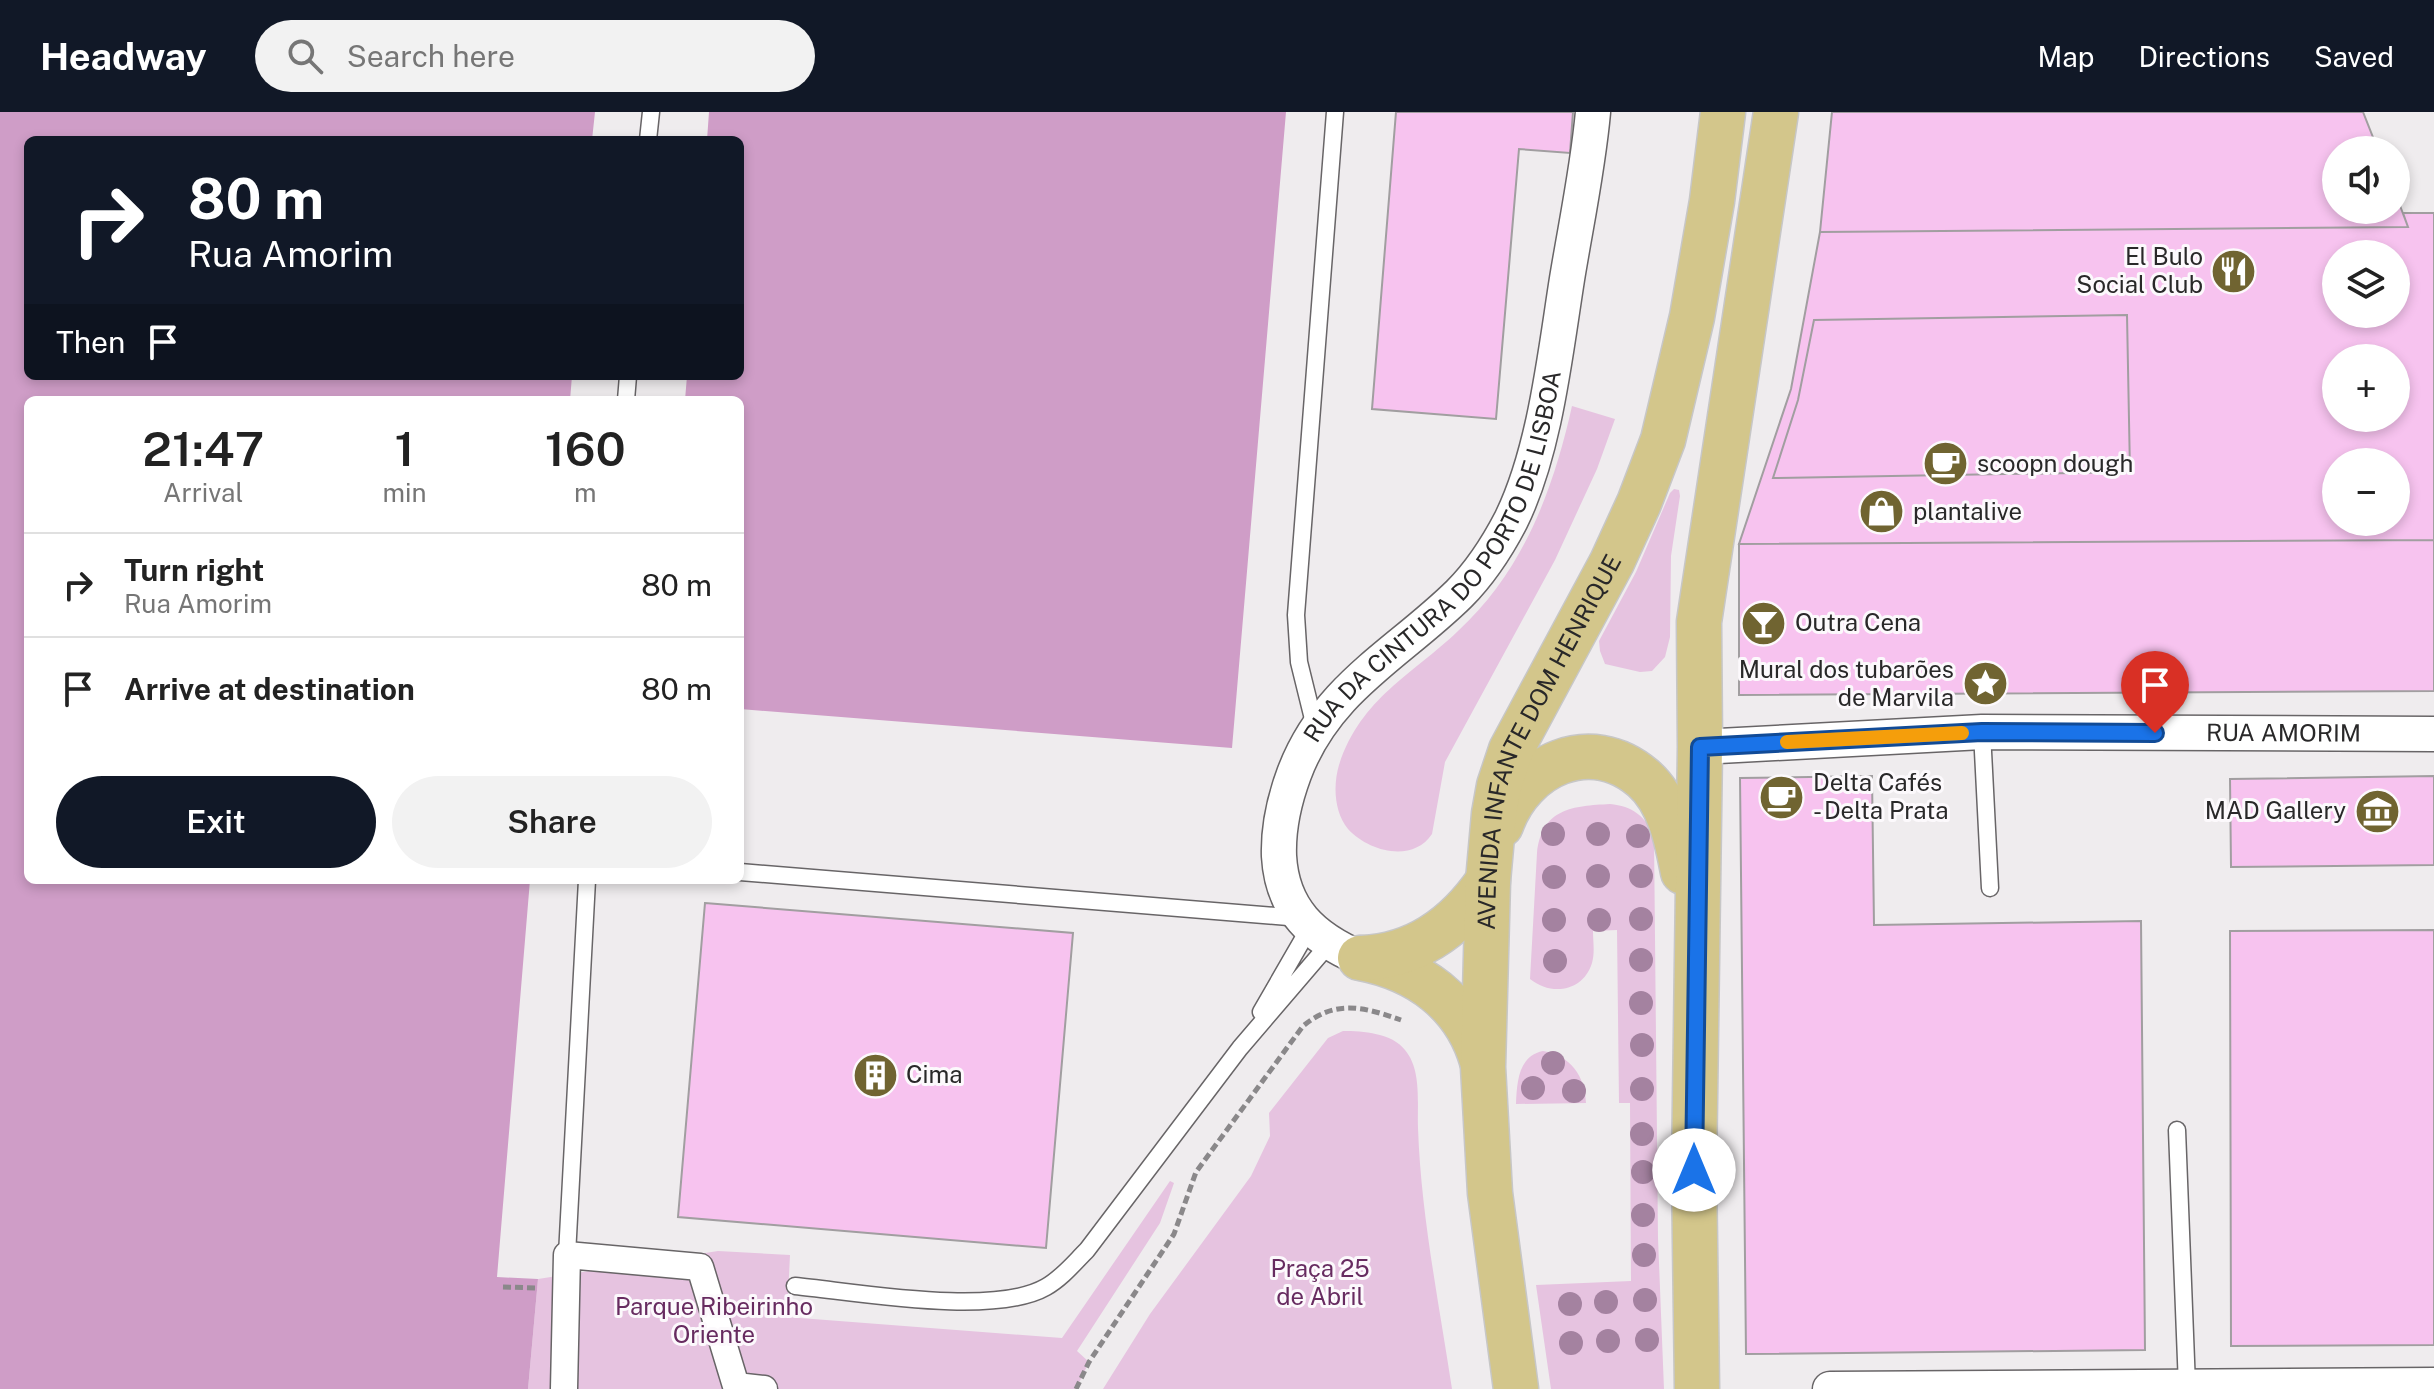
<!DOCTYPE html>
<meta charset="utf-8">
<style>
:root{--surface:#fff;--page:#f2f2f2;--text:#222;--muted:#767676;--line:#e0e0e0;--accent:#111827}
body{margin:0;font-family:"Public Sans",sans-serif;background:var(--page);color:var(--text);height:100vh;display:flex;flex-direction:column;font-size:30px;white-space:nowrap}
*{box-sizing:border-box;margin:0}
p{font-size:26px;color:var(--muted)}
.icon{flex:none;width:44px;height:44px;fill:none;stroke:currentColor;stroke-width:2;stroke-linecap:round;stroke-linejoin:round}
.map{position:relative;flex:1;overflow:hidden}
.details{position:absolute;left:24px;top:284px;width:720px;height:488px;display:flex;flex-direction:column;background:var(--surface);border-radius:12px;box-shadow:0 4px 12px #0003}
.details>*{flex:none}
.hud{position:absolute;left:24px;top:24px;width:720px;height:244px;border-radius:12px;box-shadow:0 4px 12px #0003;background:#111827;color:#fff;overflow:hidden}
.buttons{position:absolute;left:2322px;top:24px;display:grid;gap:16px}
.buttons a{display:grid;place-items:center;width:88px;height:88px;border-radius:50%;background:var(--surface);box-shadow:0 4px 12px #0003;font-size:40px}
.pin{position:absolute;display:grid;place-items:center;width:68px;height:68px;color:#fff;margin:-82px -34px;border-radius:50% 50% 50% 0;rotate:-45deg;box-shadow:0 0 8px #0007}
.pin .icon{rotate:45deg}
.me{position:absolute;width:88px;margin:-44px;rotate:0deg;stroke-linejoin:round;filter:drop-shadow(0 0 6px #0008)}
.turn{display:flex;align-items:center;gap:28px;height:168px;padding:0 32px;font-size:36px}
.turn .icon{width:104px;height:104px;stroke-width:2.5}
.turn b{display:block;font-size:56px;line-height:68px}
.then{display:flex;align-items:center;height:76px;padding:0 32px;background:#0003;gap:16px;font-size:30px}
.eta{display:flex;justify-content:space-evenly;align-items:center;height:136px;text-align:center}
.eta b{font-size:48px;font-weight:600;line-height:56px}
.button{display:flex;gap:16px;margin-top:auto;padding:16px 32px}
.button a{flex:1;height:92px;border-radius:48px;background:var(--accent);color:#fff;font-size:32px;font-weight:600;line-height:92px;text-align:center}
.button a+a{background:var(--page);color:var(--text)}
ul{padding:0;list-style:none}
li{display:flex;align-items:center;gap:24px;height:104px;padding:0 32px;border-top:2px solid var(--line)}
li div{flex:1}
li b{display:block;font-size:30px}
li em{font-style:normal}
header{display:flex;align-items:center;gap:48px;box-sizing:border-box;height:112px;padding:0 40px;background:var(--accent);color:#fff}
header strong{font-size:38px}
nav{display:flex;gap:44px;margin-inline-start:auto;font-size:28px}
.search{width:560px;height:72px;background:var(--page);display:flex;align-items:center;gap:20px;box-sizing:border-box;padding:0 28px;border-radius:44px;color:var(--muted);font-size:30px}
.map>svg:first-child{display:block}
.green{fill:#e6c3e0}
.water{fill:#cf9dc7}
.building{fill:#f7c3ef;stroke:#a19ea0;stroke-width:2;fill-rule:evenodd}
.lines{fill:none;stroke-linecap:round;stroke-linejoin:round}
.service-casing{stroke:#686567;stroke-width:19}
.pedestrian-casing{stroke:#686567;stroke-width:29}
.minor-casing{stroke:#686567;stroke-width:37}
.primary-casing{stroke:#c7c7c7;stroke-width:47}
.path{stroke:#8a888a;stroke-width:5;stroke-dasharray:8 4;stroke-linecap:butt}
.service{stroke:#fff;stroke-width:16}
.pedestrian{stroke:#fff;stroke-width:26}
.minor{stroke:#fff;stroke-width:34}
.primary{stroke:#d3c68b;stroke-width:44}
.tree{fill:#a482a0}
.route-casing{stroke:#114b97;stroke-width:20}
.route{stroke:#1a73e8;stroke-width:14}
.slow{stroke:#f59e0b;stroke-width:14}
.labels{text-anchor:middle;stroke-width:6;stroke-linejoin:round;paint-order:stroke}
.poi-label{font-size:24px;fill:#292829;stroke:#fcf9fc;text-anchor:start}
.street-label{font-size:24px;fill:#292829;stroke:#fcf9fc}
.park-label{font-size:24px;fill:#672b60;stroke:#fcf9fc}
</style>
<header>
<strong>Headway</strong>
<div class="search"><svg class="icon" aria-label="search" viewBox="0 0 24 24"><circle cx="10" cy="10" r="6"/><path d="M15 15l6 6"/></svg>Search here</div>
<nav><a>Map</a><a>Directions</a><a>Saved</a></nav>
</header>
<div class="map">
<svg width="2434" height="1277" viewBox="0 0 2434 1277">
<rect width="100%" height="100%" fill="#efecee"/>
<path class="green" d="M1572 294 1615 307 1597 357 1555 448 1445 650 1432 722C1413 751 1369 740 1348 717 1334 700 1333 673 1339 653 1361 586 1411 564 1458 519 1523 459 1553 379 1572 294Z
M1674 377 1679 378 1680 384 1671 444 1670 525 1665 545 1652 559 1640 560 1605 552 1600 539 1599 529 1636 460 1670 381Z
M1610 692C1632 694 1646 704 1654 725L1658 1126 1664 1277H1551L1536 1173 1631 1169 1630 991H1619L1617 818 1593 819C1593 829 1595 841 1592 851 1583 880 1551 884 1530 867L1537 741C1542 696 1573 694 1610 692Z
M1343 919C1363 919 1392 921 1405 938 1422 958 1417 992 1418 1016 1421 1103 1439 1191 1452 1277H1103L1150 1202 1251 1064 1270 1024 1269 1001 1328 926Z
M1543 939C1571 944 1585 964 1586 991L1516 992C1517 971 1518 944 1543 939Z
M1170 1069 1174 1071 1160 1111 1077 1239 1089 1250 1076 1277H528L538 1167 718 1139 790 1143 787 1205 1062 1226Z"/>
<path class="water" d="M0 0H595L592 28H28V264H572L570 288H28V768H530L497 1165 538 1167 528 1277H0Z
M709 0H1286L1232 636 740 597V288H685L687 264H740V28H707Z"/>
<path class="building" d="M1396 0H1573L1570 41 1519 37 1496 307 1372 297Z
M1832 0H2363L2378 38H2336V98H2396V83L2408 115 1820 120Z
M2403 101H2434V428L1739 432 1791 277 1820 120 2408 115ZM2336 142H2396V202H2336ZM2127 203 2130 360 1773 366 1798 288 1814 208ZM2336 246H2396V306H2336ZM2336 350H2396V410H2336Z
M2127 203 2130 360 1773 366 1798 288 1814 208Z
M2434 428V579L1739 583V432Z
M1872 664 1874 813 2141 809 2145 1238 1746 1242 1740 666Z
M2434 664V753L2231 755 2230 667Z
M705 791 1073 821 1046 1136 678 1105Z
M2434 818V1233L2231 1234 2230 819Z"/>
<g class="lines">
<defs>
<path id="service" d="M648 28 651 0
M626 288 628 264
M1315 615 1299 550 1296 503 1335 0
M1982 620 1990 776
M740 760 1300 806
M1261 900 1310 815
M2177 1018 2187 1274
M567 1143 587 768
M795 1174C857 1180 994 1205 1046 1175 1062 1166 1074 1151 1087 1138L1240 936 1329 832"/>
<path id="pedestrian" d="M564 1277 567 1143 700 1155 736 1274 764 1277"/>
<g id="minor">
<path id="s1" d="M1700 635 1982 620 2434 622"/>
<path id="s2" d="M1360 846C1313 826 1282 798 1279 744 1278 715 1284 689 1294 662 1326 576 1398 542 1459 482 1479 462 1498 433 1511 408 1545 339 1555 243 1567 167 1576 112 1588 56 1593 0"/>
<path d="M1830 1277 2434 1273"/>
</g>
<g id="primary">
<path d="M1501 713C1522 653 1590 621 1643 666 1669 688 1677 728 1683 760"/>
<path d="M1360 846C1418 857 1465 890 1482 949"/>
<path d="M1362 846C1418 844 1458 813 1488 769"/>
<path id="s3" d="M1516 1277 1490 1081 1483 955 1488 769 1494 702 1499 674 1511 638 1612 450 1639 391 1663 328 1692 205 1712 89 1723 0"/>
<path d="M1697 1277 1694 1058 1700 635 1699 510 1776 0"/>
</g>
</defs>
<use href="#service" class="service-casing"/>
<use href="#pedestrian" class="pedestrian-casing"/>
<use href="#minor" class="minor-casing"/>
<use href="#primary" class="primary-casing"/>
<path class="path" d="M503 1175 536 1176
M1076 1277 1089 1250 1174 1122 1196 1060 1303 914C1336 887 1364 895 1401 908"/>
<use href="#service" class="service"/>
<use href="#pedestrian" class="pedestrian"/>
<use href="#minor" class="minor"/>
<use href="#primary" class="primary"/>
</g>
<g class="tree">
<circle cx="1553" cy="722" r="12"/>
<circle cx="1598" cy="722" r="12"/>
<circle cx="1638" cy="724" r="12"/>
<circle cx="1598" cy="764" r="12"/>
<circle cx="1641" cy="764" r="12"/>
<circle cx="1554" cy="765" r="12"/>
<circle cx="1641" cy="807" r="12"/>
<circle cx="1554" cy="808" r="12"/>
<circle cx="1599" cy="808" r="12"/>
<circle cx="1641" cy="848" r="12"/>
<circle cx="1555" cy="849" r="12"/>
<circle cx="1641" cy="891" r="12"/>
<circle cx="1642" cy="933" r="12"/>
<circle cx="1553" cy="951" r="12"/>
<circle cx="1533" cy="976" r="12"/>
<circle cx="1642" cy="977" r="12"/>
<circle cx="1574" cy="979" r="12"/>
<circle cx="1642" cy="1022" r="12"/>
<circle cx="1643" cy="1060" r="12"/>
<circle cx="1643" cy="1103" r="12"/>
<circle cx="1644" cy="1143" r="12"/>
<circle cx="1645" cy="1188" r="12"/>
<circle cx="1606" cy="1190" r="12"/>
<circle cx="1570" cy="1192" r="12"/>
<circle cx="1647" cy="1228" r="12"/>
<circle cx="1608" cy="1229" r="12"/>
<circle cx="1571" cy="1231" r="12"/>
</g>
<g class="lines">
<defs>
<path id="route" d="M1694 1058 1700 635 1982 620 2155 621"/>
</defs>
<use href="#route" class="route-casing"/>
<use href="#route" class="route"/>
<path class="slow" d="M1787 630 1962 621"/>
</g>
<defs>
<symbol id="restaurant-disc" viewBox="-11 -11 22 22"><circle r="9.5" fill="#706431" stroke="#fcf9fc"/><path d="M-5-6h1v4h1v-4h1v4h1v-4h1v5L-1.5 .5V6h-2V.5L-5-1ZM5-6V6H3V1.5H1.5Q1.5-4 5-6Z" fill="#fff"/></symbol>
<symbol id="cafe-disc" viewBox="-11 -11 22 22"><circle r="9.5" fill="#706431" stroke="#fcf9fc"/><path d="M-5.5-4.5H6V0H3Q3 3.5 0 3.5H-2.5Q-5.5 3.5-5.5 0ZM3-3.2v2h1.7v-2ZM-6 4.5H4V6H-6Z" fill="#fff"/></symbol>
<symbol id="shop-disc" viewBox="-11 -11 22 22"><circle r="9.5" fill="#706431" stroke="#fcf9fc"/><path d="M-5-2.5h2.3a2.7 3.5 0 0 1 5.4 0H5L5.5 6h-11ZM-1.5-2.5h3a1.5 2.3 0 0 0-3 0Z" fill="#fff"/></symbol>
<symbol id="bar-disc" viewBox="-11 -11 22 22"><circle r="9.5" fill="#706431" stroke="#fcf9fc"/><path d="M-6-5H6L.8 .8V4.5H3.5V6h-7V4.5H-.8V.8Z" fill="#fff"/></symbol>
<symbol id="sight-disc" viewBox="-11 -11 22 22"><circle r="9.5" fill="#706431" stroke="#fcf9fc"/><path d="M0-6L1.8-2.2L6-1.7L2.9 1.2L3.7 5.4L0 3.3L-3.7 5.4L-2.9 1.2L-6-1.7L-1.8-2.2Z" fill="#fff"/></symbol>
<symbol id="museum-disc" viewBox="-11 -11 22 22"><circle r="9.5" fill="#706431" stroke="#fcf9fc"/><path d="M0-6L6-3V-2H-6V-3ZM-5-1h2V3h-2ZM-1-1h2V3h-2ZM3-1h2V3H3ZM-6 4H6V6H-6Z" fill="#fff"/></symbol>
<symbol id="building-disc" viewBox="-11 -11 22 22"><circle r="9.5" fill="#706431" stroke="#fcf9fc"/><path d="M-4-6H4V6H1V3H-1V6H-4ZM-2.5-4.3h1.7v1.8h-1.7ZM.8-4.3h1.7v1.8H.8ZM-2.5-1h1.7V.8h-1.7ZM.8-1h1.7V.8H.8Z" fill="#fff"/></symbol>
</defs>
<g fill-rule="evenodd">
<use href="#restaurant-disc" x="2208" y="134" width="51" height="51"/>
<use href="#cafe-disc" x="1920" y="326" width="51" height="51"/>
<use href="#shop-disc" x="1856" y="374" width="51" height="51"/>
<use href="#bar-disc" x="1738" y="486" width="51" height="51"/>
<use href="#sight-disc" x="1960" y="546" width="51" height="51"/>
<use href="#cafe-disc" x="1756" y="660" width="51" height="51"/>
<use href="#museum-disc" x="2352" y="674" width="51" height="51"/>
<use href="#building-disc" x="850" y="938" width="51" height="51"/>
</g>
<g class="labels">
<g class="poi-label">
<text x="2203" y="153" text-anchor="end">El Bulo<tspan x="2203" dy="28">Social Club</tspan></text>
<text x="1977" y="360">scoopn dough</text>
<text x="1913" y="408">plantalive</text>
<text x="1795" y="519">Outra Cena</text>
<text x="1954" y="566" text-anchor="end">Mural dos tubarões<tspan x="1954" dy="28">de Marvila</tspan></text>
<text x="1813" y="679">Delta Cafés<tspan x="1813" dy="28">- Delta Prata</tspan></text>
<text x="2346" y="707" text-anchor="end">MAD Gallery</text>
<text x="906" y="971">Cima</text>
</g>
<g class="street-label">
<text dy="8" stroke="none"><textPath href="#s2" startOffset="488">RUA DA CINTURA DO PORTO DE LISBOA</textPath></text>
<text dy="8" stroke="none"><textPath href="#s1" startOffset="584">RUA AMORIM</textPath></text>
<text dy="8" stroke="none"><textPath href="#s3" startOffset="662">AVENIDA INFANTE DOM HENRIQUE</textPath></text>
</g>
<g class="park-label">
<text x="1320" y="1165">Praça 25<tspan x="1320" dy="28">de Abril</tspan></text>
<text x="714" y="1203">Parque Ribeirinho<tspan x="714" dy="28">Oriente</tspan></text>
</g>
</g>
</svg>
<div class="buttons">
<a><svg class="icon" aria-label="sound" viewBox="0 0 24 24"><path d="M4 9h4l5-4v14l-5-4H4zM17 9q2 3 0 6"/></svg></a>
<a><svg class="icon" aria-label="layers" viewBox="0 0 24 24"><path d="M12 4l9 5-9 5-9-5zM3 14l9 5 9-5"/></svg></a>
<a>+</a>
<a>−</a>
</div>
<div class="pin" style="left:2155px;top:621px;background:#d93025"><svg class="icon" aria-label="arrive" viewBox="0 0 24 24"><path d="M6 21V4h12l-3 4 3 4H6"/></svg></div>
<svg class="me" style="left:1694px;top:1058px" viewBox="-20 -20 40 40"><circle r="19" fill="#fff"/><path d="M0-13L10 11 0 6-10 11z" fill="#1a73e8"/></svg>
<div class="hud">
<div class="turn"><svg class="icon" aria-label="right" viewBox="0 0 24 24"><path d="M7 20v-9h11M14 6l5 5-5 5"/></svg><div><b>80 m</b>Rua Amorim</div></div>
<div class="then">Then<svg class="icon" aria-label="arrive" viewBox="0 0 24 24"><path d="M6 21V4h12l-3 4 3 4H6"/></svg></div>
</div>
<section class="details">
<div class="eta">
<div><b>21:47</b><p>Arrival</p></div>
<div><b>1</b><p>min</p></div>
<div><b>160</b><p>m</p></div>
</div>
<ul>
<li><svg class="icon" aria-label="right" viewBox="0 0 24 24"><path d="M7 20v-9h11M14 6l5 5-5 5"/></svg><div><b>Turn right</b><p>Rua Amorim</p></div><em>80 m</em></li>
<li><svg class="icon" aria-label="arrive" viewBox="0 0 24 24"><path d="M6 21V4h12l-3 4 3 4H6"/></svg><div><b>Arrive at destination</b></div><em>80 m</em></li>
</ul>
<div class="button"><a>Exit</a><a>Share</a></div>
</section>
</div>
